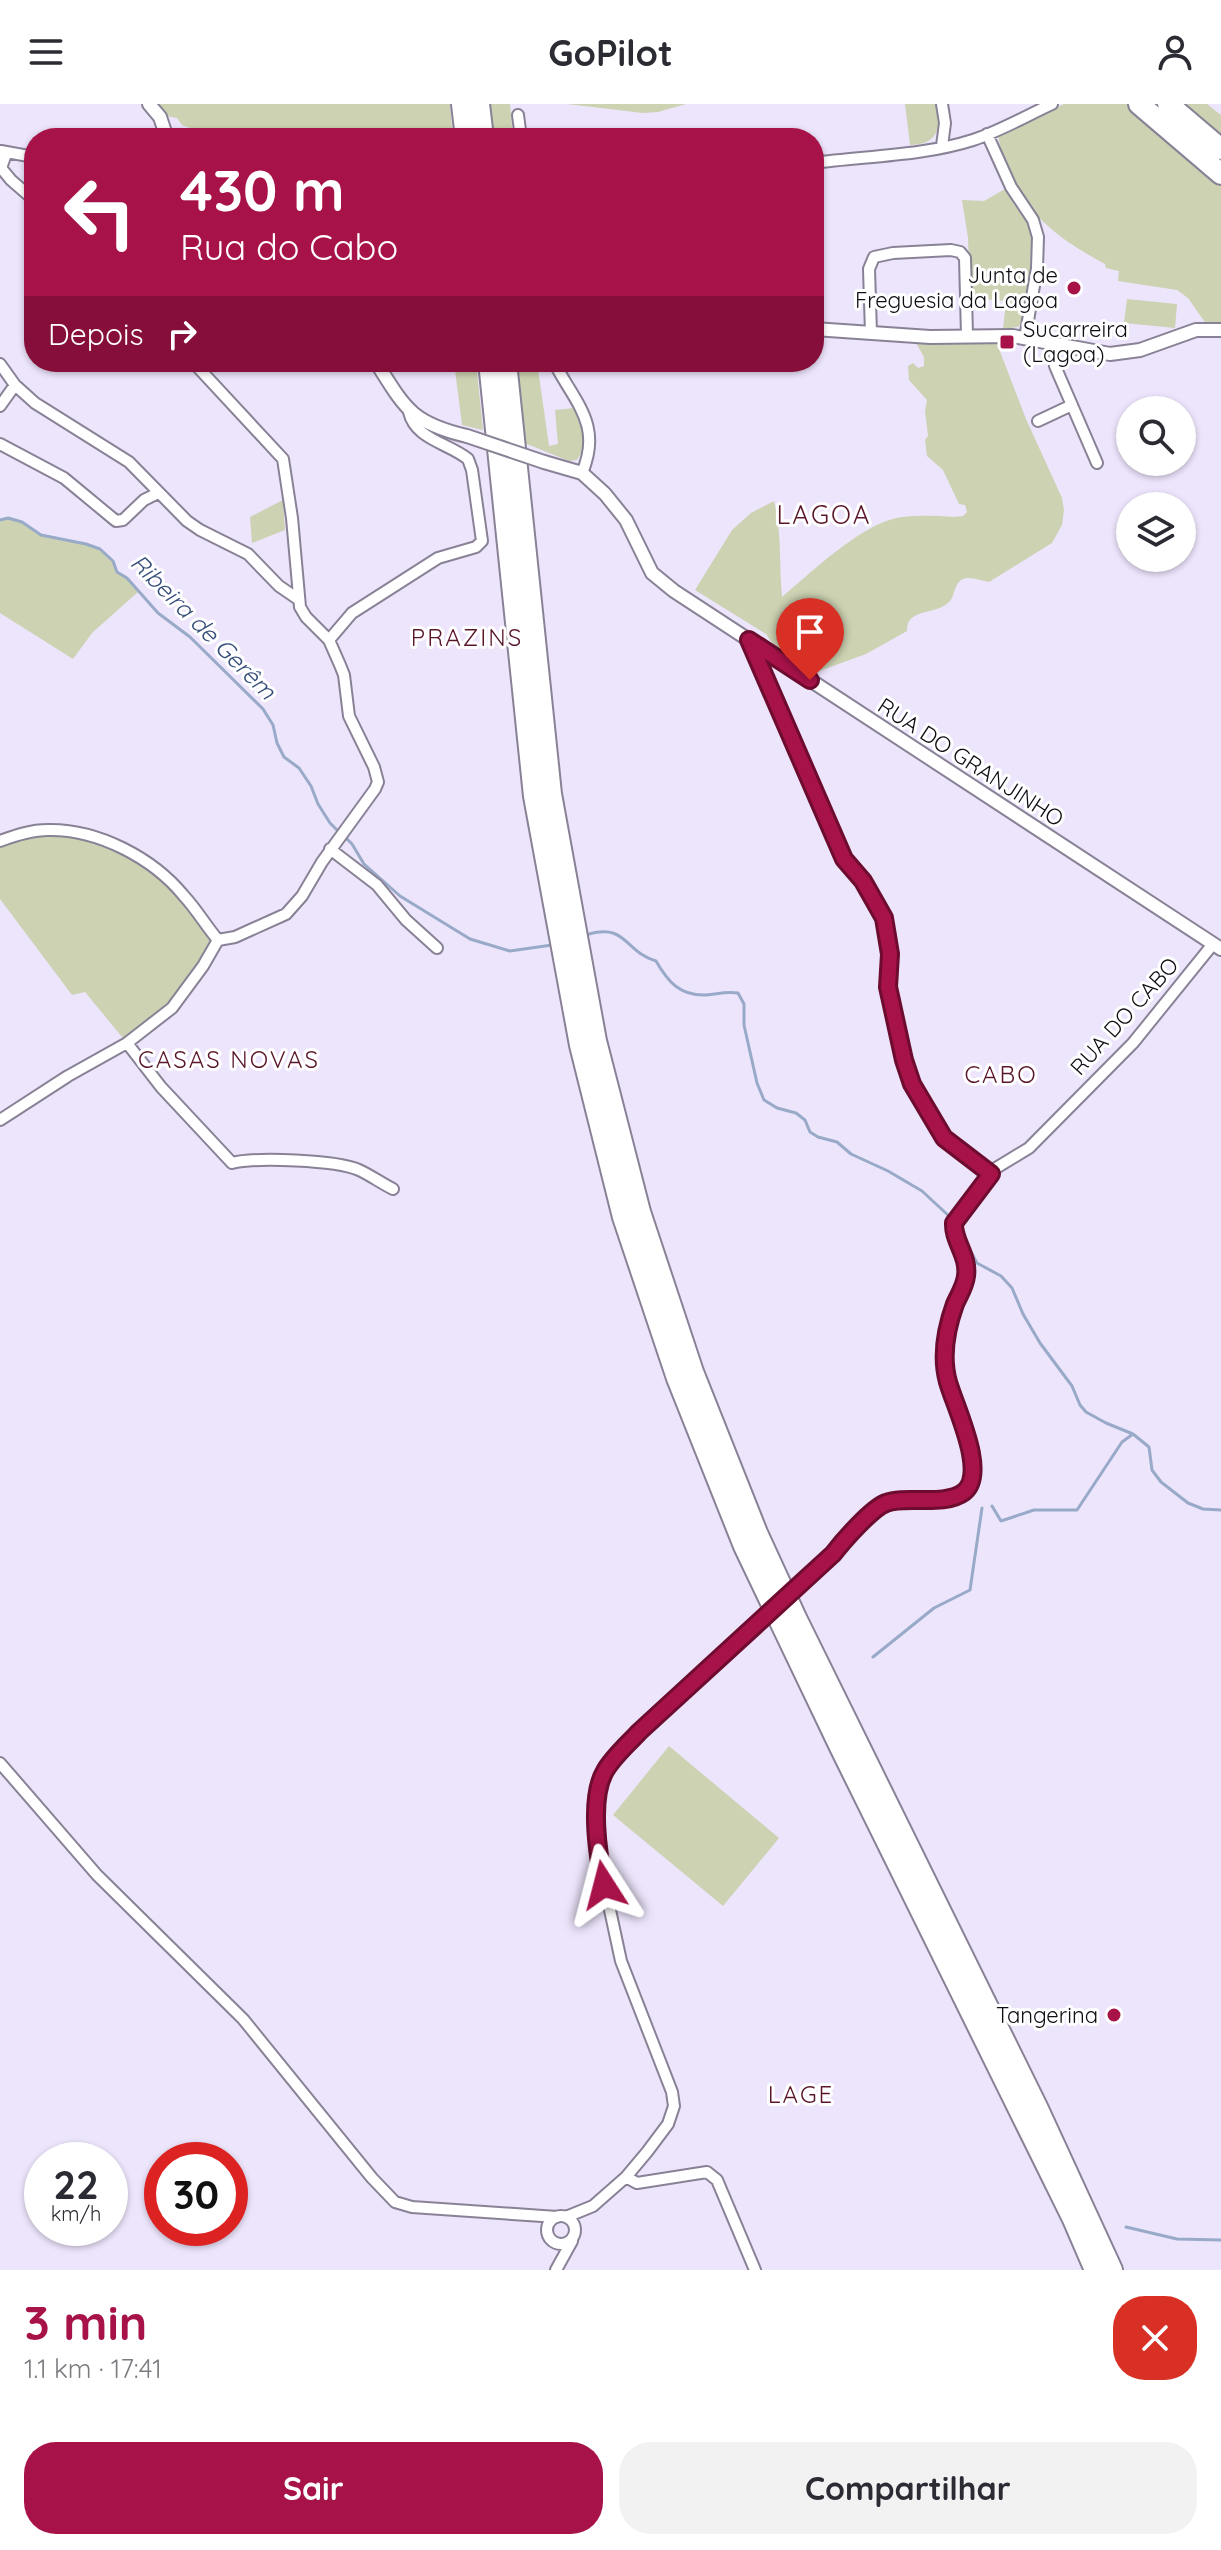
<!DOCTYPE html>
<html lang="pt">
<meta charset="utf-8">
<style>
:root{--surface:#fff;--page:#f2f2f3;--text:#2b2b33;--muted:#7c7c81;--accent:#a71249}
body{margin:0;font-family:Quicksand,sans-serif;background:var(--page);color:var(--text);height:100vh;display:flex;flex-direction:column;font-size:30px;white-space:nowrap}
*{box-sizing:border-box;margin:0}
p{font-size:26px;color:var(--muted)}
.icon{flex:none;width:44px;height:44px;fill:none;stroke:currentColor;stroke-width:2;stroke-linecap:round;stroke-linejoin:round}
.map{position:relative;height:2166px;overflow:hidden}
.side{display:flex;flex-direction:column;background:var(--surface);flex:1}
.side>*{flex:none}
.banner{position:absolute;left:24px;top:24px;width:800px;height:244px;border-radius:32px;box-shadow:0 2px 6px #0004;background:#a71249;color:#fff;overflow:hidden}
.controls{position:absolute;left:1116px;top:292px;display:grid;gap:16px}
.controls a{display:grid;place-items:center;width:80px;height:80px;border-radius:50%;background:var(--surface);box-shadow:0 2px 6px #0004;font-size:40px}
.speed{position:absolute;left:24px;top:2038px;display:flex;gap:16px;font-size:40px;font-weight:700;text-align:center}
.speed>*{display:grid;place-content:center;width:104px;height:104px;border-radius:50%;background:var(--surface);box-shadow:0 2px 6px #0004;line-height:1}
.speed small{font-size:20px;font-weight:400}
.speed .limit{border:12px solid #d22;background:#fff;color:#111}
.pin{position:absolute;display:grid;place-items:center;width:68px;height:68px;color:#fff;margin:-82px -34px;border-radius:50% 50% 50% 0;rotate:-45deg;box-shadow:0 0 8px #0007}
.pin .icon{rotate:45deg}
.me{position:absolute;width:88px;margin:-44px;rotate:351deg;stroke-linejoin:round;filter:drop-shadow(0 0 6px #0008)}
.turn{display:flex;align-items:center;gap:28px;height:168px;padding:0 24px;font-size:36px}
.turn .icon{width:104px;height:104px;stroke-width:2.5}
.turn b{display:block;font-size:56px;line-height:68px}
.then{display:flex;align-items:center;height:76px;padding:0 24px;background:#0003;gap:16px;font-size:30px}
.round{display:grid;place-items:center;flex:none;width:84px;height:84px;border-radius:32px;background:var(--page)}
.summary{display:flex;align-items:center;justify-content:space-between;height:136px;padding:0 24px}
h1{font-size:48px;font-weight:800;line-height:60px;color:var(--accent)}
.primary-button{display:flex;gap:16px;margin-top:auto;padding:16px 24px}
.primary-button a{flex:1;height:92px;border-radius:32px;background:var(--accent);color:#fff;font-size:32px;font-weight:800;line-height:92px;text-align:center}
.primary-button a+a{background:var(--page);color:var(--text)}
header{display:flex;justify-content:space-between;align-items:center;height:104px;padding:0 24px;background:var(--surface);font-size:36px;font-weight:800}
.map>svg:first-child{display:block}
.green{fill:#ccd2b2}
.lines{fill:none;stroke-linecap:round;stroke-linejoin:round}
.stream{stroke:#98aac8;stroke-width:3}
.minor-casing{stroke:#898296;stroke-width:14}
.tertiary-casing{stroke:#898296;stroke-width:16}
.motorway-casing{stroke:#898296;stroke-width:24}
.minor{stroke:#fff;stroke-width:10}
.tertiary{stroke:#fff;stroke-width:12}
.motorway{stroke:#fff;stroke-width:20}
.minor-bridge-casing{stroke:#898296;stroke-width:14;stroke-linecap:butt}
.tertiary-bridge-casing{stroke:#898296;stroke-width:16;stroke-linecap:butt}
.minor-bridge{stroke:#fff;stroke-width:10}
.tertiary-bridge{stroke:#fff;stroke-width:12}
.route-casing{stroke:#6d0c2f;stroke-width:20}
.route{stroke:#a71249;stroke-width:14}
.poi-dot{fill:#a71249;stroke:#fff;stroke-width:3}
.labels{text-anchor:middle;stroke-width:6;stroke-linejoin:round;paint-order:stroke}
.poi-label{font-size:22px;fill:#0f0c13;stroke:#fff;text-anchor:end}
.street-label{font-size:22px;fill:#0f0c13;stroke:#fff}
.water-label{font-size:24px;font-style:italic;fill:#364f7a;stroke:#fff}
.neighbourhood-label{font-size:24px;letter-spacing:2px;fill:#591529;stroke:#fff}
.quarter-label{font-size:26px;letter-spacing:2px;fill:#591529;stroke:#fff}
</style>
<header><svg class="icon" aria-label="menu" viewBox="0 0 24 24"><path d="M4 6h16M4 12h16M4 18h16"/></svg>GoPilot<svg class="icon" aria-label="person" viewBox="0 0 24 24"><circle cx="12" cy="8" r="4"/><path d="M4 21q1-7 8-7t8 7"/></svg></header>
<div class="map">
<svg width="1221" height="2166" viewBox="0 0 1221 2166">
<rect width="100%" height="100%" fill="#ede5fc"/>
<path class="green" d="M156 0H450L453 34H216L182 21 177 14 166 12Z
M487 0H510L513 34H491Z
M567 0H686L658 8 643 9Z
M905 0H939C940 24 939 40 910 41Z
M1064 0H1127L1221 80V220H1208L1204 217 1188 194 1177 186 1118 177 1119 167 1106 164 1105 160C1050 131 1008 96 998 31Z
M1182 0H1207L1221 11V33Z
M1005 85 1027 116 1032 133 1028 198 1024 216 1018 223 1003 225 1006 197 970 194 968 134 962 96 984 97Z
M1127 195 1177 200 1175 224 1124 219Z
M915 237H996L1026 315 1062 394 1064 406 1062 421 1052 439 989 478C982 477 970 472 963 475 954 479 955 491 950 497 937 512 906 503 907 527L866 550 811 570 780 551 766 530 695 486 732 426 751 409 774 397C782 429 779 461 782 493 812 468 864 417 903 413 920 411 937 412 954 413L963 412 967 408 965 401 959 400 943 366 927 352 925 336 928 332 925 307 927 296 909 276 908 262 913 259 918 264 924 262V253Z
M454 258H476L483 326 462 321Z
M514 258H537L549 342 558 340 555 306 574 304C582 320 588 341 577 356L569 357 522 338Z
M283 396 285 426 252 439 250 413Z
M9 414 22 418 41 431 86 440 100 445 113 457 117 468 127 474 138 488 92 529 73 555 0 509V416Z
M71 727 150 759 218 836 172 904 127 939 85 888 72 891 0 795V737L19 729Z
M669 1642 779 1734 723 1802 613 1711Z"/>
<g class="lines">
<path class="stream" d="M0 416 8 414 22 418 41 431 86 440 100 445 113 457 117 468 127 474 158 509 190 533 263 605 273 621 277 639 284 653 299 664 311 682 318 700 330 719 339 728
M345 733 352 740 364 760 400 792 470 835 510 847 552 841
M586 831C627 818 624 848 656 857 668 878 680 892 706 891 718 890 726 887 738 889L744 900V921L757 979 764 996 777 1004 796 1009 805 1016 810 1028 818 1033 837 1038 851 1050 888 1067 922 1087 950 1113
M958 1124 977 1159 1001 1172 1012 1184 1023 1210 1040 1239 1072 1282 1080 1301 1086 1308 1106 1319 1133 1330 1149 1343 1152 1366 1161 1378 1188 1399 1203 1405 1221 1406
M992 1402 1001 1417 1034 1406H1077L1122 1338 1133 1330
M873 1553 934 1504 970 1486 982 1404
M1126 2123 1177 2135 1221 2136"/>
<defs>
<path id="minor" d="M518 11 521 34
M987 30 1011 83 1033 116 1038 133 1037 164 1025 234
M942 42 945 19 942 0
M1 47 34 53
M6 50 1 64 11 76 34 96
M814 59C866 52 923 52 973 36 1000 27 1026 12 1052 0
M871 229 869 165 874 153 893 149 951 146 960 148 965 154 967 231
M1054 241 1055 262 1097 359
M193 258 283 355 292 414 300 503 306 513 329 536 340 561 344 571 349 612 374 663 378 678 375 685 322 758 302 792 286 810 235 833 218 836
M554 258C574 298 603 320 582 369
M0 260 15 281 35 299 129 358 187 417 200 426 248 450 279 482 298 495
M0 302 15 281
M1038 317 1072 301
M0 340 64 374 116 417 123 416 144 396 158 389
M329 536 352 509 438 454 476 443 482 437 472 366 468 355C448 339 415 335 409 308
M749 536 844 755 863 777 884 814 890 850 888 883 904 956 912 980 944 1034 991 1070
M0 737C16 731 31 726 48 726 98 725 153 754 184 792 197 806 206 822 218 836
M330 745 377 781 406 816 437 844
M218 836 203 862 172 904 127 939 161 983 232 1059C256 1053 336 1056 359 1066 370 1071 381 1079 393 1085
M0 1016 68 972 127 939
M816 1464 886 1399 950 1394 961 1391 970 1383 973 1374 974 1365 970 1349 944 1260 947 1227 966 1172 967 1161 953 1126 954 1119 996 1064 1029 1044 1133 939 1213 840
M0 1659 97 1771 243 1915 372 2074 395 2098 412 2103 557 2113
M626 2073 637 2079 707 2068 717 2076 755 2166
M547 2126a14 14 0 1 1 28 0a14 14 0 1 1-28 0Z
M566 2113 593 2102 626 2073 647 2048 668 2020 674 2002 672 1988 621 1857 599 1755 597 1714 599 1681 606 1665 639 1628 742 1534
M556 2166 572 2137"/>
<path id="tertiary" d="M149 0 160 13 167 34
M814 225 930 233 1013 232 1110 250 1140 246 1196 226H1221
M376 258C405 304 411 319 467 332
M544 358 582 369 605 390 626 416 652 469 674 487 1221 845"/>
<path id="motorway" d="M462 0 466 34
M479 0 483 34
M1139 0 1221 70
M1168 0 1221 45
M489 258 534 692 580 941 623 1113 677 1274 744 1442 840 1643 1073 2115 1095 2166
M506 258 551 690 596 937 640 1108 693 1268 757 1429 796 1514 1037 2003 1112 2166"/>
</defs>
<use href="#minor" class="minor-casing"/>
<use href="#tertiary" class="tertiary-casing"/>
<use href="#motorway" class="motorway-casing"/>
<use href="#minor" class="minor"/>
<use href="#tertiary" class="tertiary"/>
<use href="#motorway" class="motorway"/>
<defs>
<path id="minor-bridge" d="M742 1534 816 1464"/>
<path id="tertiary-bridge" d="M467 332 544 358"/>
</defs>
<use href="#minor-bridge" class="minor-bridge-casing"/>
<use href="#tertiary-bridge" class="tertiary-bridge-casing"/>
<use href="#minor-bridge" class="minor-bridge"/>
<use href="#tertiary-bridge" class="tertiary-bridge"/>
</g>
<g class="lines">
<defs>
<path id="route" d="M604 1781C598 1751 589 1694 605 1667 613 1653 628 1640 639 1628L833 1450C843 1437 872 1404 886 1399 906 1391 944 1403 964 1388 988 1369 955 1303 948 1278 941 1253 946 1225 955 1200 959 1191 965 1182 966 1172 969 1152 953 1137 954 1119L991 1070 944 1034 912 980 904 956 888 883 890 850 884 814 863 777 844 755 749 536 810 576"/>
</defs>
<use href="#route" class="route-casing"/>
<use href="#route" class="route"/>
</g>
<g class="poi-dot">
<circle cx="1074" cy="184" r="8"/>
<rect x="999" y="230" width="16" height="16" rx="4"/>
<circle cx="1114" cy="1911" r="8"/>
</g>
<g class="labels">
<g class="poi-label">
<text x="1058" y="179">Junta de<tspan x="1058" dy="25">Freguesia da Lagoa</tspan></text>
<text x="1023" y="233" text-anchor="start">Sucarreira<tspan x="1023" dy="25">(Lagoa)</tspan></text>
<text x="1098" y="1919">Tangerina</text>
</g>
<g class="street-label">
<text transform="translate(971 658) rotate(33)" y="8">RUA DO GRANJINHO</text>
<text transform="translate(1124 912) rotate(-48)" y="8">RUA DO CABO</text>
</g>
<g class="water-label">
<text transform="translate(203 523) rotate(45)" y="8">Ribeira de Gerêm</text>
</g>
<g class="neighbourhood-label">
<text x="467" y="542">PRAZINS</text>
<text x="229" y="964">CASAS NOVAS</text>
<text x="1001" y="979">CABO</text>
<text x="801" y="1999">LAGE</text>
</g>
<g class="quarter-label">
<text x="824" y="420">LAGOA</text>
</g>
</g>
</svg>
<div class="controls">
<a><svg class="icon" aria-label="search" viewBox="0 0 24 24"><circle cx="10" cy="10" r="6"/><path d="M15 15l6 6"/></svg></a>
<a><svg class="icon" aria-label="layers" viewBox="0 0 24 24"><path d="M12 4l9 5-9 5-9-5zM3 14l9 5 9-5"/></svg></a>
</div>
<div class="speed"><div>22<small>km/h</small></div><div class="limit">30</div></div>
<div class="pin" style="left:810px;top:576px;background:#d93025"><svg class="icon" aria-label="arrive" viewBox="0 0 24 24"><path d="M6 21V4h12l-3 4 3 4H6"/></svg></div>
<svg class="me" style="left:604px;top:1781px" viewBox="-20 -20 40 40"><path d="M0-17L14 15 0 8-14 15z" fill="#a71249" stroke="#fff" stroke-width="4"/></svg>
<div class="banner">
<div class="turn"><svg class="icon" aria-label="left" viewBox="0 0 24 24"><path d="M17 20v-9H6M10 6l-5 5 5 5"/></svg><div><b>430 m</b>Rua do Cabo</div></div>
<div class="then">Depois<svg class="icon" aria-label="right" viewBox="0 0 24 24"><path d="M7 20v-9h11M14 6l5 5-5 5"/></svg></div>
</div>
</div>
<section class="side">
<div class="summary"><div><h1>3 min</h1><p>1.1 km · 17:41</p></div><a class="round" style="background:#d93025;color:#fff"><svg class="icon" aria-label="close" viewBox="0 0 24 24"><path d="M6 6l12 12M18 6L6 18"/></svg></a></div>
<div class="primary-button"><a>Sair</a><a>Compartilhar</a></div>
</section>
